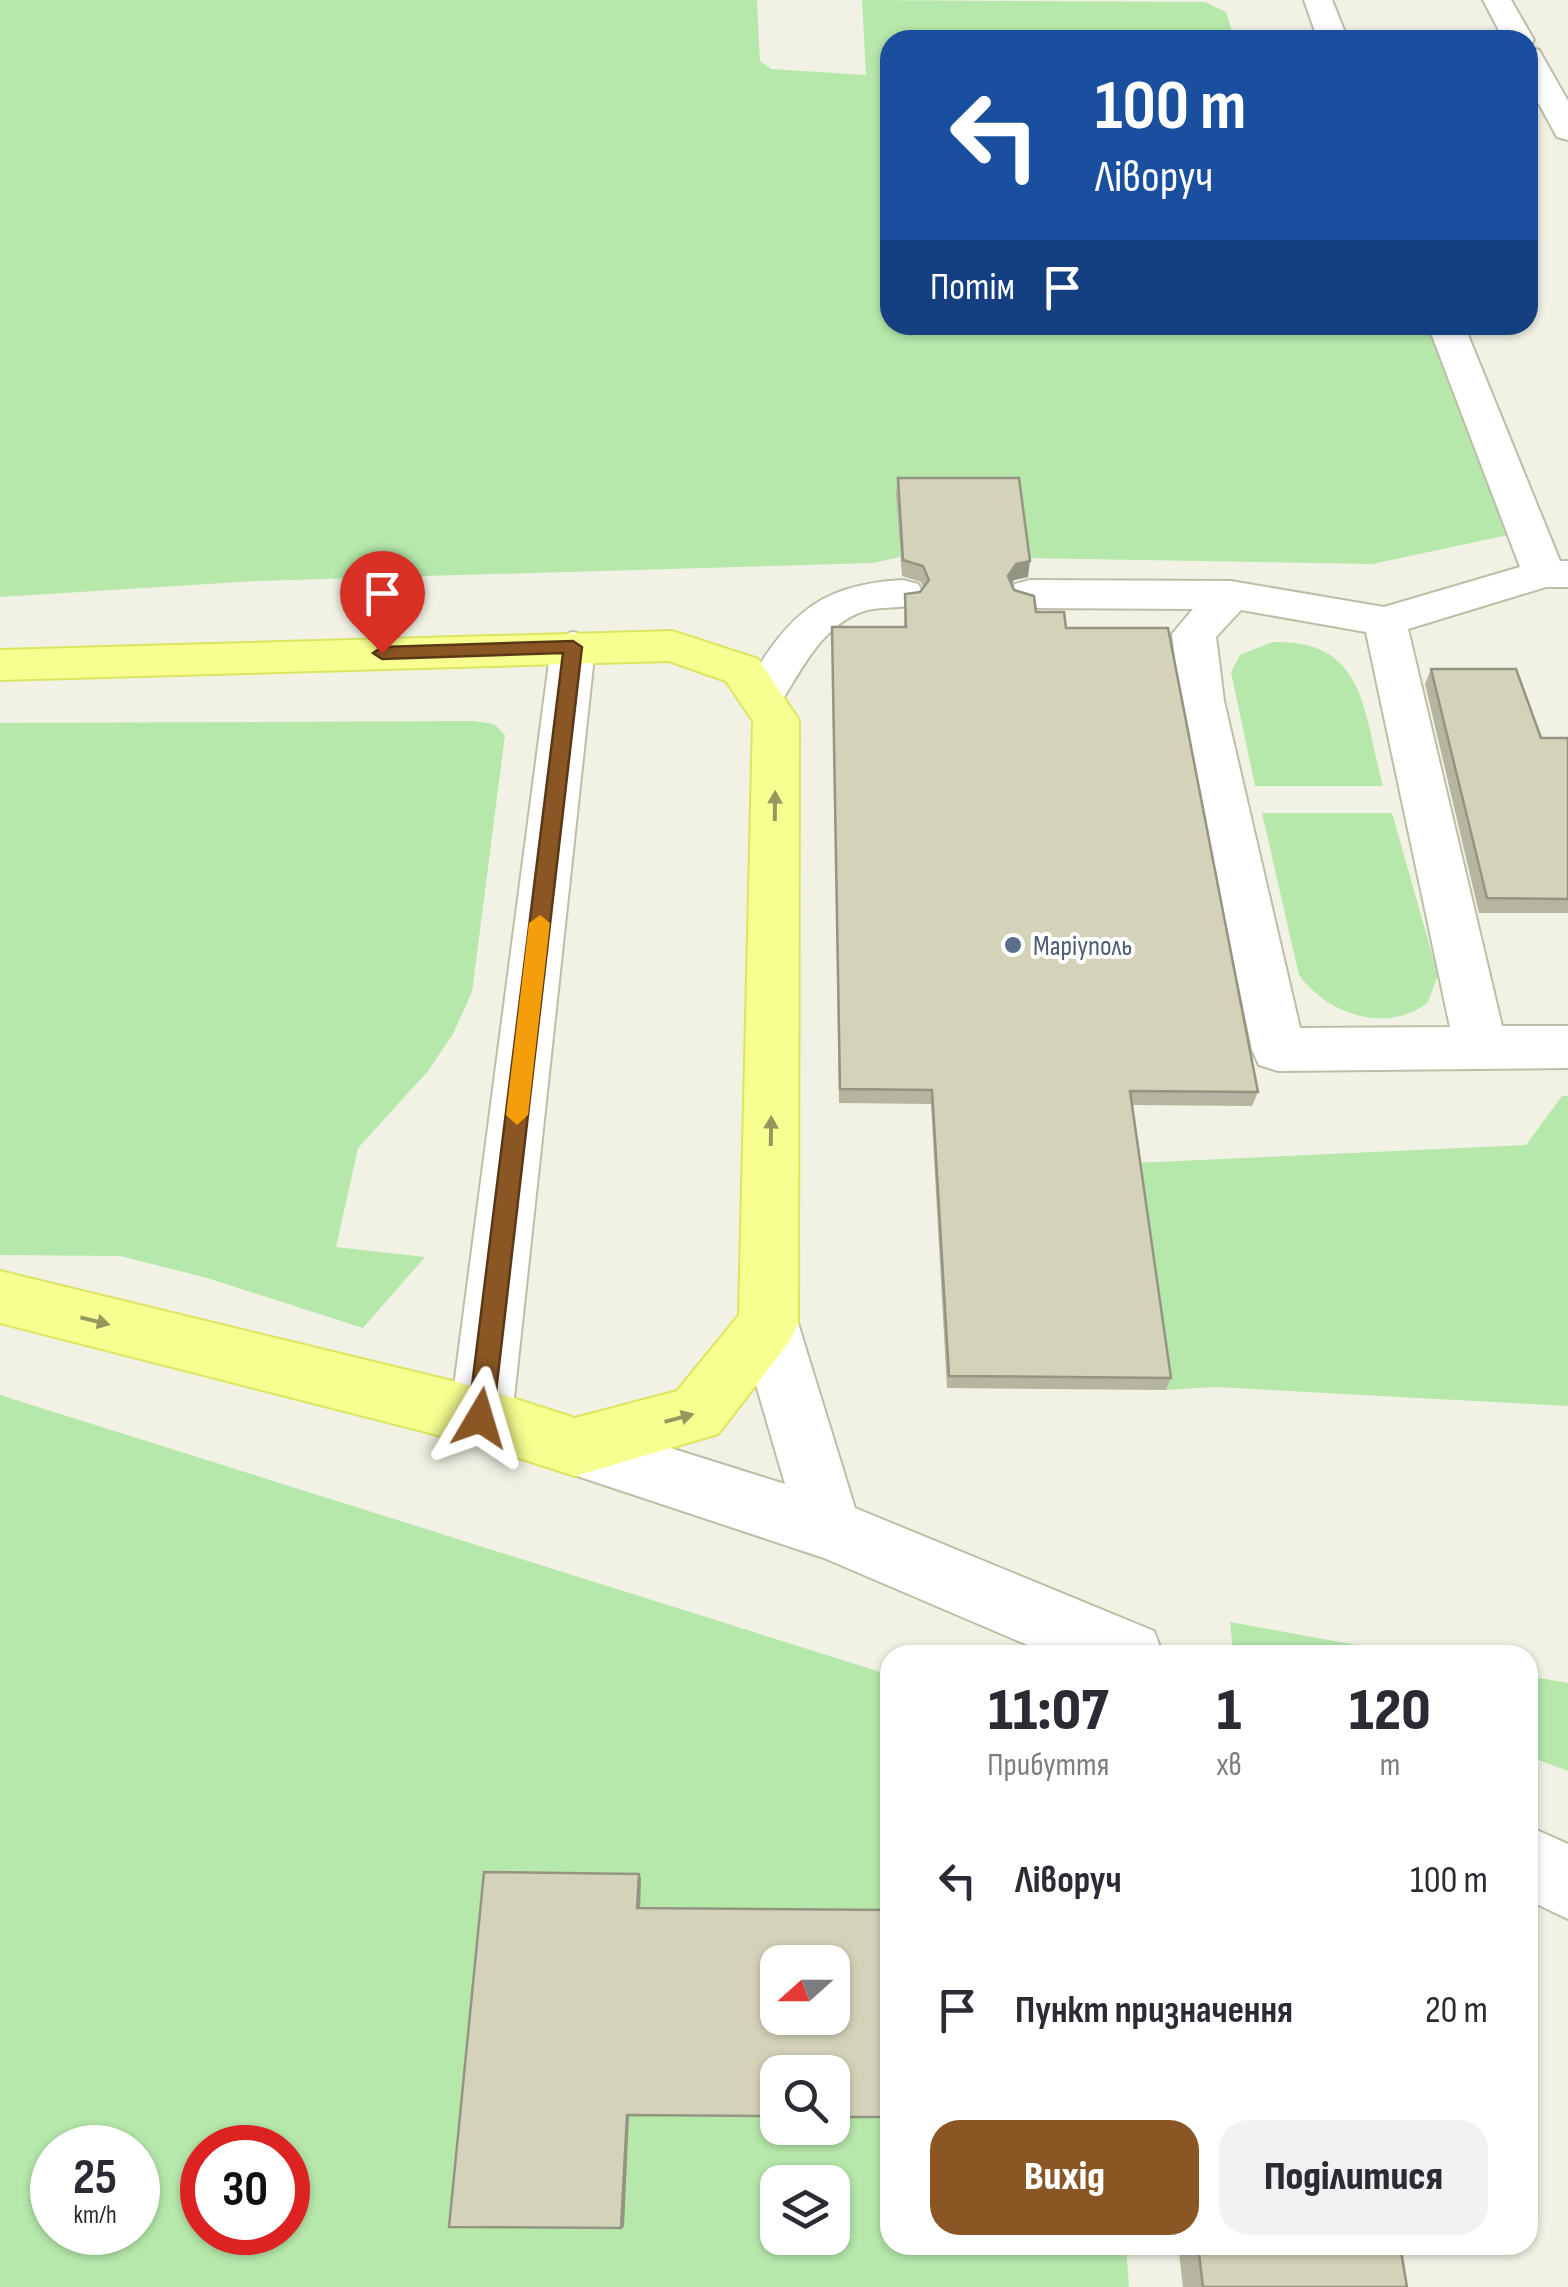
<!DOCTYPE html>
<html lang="uk">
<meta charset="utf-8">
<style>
:root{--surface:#fff;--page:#f2f2f3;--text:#2b2b33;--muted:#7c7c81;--accent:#8a5623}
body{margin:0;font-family:"Sofia Sans Condensed",sans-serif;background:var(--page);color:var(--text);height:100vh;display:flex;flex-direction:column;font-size:38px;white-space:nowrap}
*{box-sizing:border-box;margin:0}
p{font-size:32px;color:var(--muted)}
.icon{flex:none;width:55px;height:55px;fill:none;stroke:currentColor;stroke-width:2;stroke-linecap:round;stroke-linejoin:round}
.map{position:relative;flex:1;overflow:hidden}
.drawer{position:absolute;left:880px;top:1645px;width:658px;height:610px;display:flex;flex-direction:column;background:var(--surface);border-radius:30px;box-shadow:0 2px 8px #0004}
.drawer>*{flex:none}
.top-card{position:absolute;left:880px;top:30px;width:658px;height:305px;border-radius:30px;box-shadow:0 2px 8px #0004;background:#1a4fa0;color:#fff;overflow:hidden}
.needle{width:65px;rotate:249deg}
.fabs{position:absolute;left:760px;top:1945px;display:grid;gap:20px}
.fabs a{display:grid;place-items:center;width:90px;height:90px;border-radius:20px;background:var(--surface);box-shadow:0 2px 8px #0004;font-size:50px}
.speed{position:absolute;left:30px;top:2125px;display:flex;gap:20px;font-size:50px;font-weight:700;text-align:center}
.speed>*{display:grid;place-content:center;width:130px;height:130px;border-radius:50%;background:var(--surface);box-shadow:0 2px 8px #0004;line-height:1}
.speed small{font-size:25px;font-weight:400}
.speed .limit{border:15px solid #d22;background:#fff;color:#111}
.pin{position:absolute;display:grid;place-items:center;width:85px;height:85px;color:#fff;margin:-102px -42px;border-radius:50% 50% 50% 0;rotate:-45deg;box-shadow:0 0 10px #0007}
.pin .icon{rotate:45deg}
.me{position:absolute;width:110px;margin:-55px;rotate:7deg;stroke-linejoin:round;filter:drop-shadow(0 0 8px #0008)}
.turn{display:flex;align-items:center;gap:35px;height:210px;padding:0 50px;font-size:45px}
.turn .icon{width:130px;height:130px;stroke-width:2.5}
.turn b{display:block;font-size:70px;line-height:85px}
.then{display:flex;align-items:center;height:95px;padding:0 50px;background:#0003;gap:20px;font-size:38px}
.eta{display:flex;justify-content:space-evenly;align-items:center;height:170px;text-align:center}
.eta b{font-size:60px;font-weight:800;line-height:70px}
.cta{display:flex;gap:20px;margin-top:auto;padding:20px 50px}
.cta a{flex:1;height:115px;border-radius:30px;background:var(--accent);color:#fff;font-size:40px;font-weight:800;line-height:115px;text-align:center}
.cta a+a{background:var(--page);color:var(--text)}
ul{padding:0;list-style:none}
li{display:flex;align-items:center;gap:30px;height:130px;padding:0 50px}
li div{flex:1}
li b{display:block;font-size:38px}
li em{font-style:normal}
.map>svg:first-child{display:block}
.green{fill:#b6e8ab;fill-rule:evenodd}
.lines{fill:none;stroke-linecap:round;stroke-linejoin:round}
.minor-casing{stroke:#bdbea6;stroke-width:4}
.major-casing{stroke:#dce55f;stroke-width:4}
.minor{fill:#fff;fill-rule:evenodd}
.major{fill:#f6ff90;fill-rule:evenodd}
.wall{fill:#b6b59f}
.shaded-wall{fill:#949482}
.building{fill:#d4d3b9;stroke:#949482;stroke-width:2.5;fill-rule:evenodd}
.oneway{fill:#94985d}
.route{fill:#8a5623;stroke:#5a3817;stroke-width:2.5}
.slow{fill:#f59e0b}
.service-dot{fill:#5c6f8a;stroke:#fff;stroke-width:4}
.labels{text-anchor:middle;stroke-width:8;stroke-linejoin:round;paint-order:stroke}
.service-label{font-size:28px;fill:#4e5e75;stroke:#fff;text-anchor:start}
</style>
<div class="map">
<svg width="1568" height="2287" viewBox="0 0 1568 2287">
<rect width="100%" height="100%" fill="#f1f2e4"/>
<path class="green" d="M0 0H757L760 61 771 69 866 75 862 0 1205 2 1226 12 1235 40H890V325H1431L1513 534 1372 564 1025 558 897 494 900 557 873 563 258 581 0 597Z
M1272 642C1367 639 1363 712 1383 786H1255L1231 672 1240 655Z
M474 721 494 724 505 735 472 992 453 1034 428 1071 358 1148 336 1247 425 1257 363 1328 207 1278 120 1256 0 1255V723Z
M1262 813H1392L1438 975 1428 1002C1387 1035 1327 1014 1299 975Z
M1562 1096H1568V1406L1214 1387 1165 1390 1134 1163 1526 1145Z
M0 1395 890 1675V2245H1126L1129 2287H0ZM778 1962H832V2018H778ZM778 2072H832V2128H778ZM52 2148H138V2232H52ZM202 2148H288V2232H202ZM778 2182H832V2238H778Z
M1230 1622 1411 1655H1250L1233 1649Z
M1528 1676 1568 1683V1771L1528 1756Z"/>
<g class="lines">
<defs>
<path id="minor" d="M1304 0H1332L1348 40H1318Z
M1483 0H1511L1534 40 1530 46 1528 40H1504Z
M1528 47 1539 50 1568 101V140L1557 137 1528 84Z
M1428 325H1464L1560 561H1568V587H1546L1408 629 1502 1026H1568V1068L1278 1071 1259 1065 1252 1050 1180 701 1172 634 1193 609 1030 608 1015 604 1009 594 1015 584 1030 580 1231 581 1384 607 1520 567ZM1241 610 1366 632 1450 1027 1300 1028 1224 701 1216 637Z
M903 580 918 584 924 594 918 604C900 609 881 606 864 611 821 625 799 674 777 709L761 713 745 709 739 698C784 623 810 585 903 580Z
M573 632 588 637 595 647 512 1417 503 1437 481 1446 459 1437 450 1417 551 647 558 637Z
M768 1296 789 1304 798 1323 855 1508 1154 1631 1163 1655H1051L824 1558 553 1468 544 1447 553 1426 575 1418 785 1484 738 1323 747 1304Z
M1528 1826 1568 1844V1919L1528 1900Z"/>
<path id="major" d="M672 631 758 659 799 720 798 1323 789 1342 718 1434 575 1476 481 1446 0 1323V1271L481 1388 575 1418 677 1391 739 1315 753 721 726 681 669 661 0 680V650Z"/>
</defs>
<use href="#minor" class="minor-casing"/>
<use href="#major" class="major-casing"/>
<use href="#minor" class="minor"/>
<use href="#major" class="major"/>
</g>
<path class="wall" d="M898 478 1028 577 1014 580 1012 584 1014 590 1036 612 1066 628 1258 1092 1252 1106 1132 1105 1171 1378 1166 1390 947 1388 931 1104 839 1103 832 627H904L905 594 920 592 923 587 921 582 902 576 896 494Z
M1431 669 1541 738H1568V913H1479L1425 684Z
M1178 2245H1400L1407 2287H1183Z"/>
<path class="shaded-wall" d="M1030 561 1028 577 1014 580 1006 592 1008 576 1016 564Z
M639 1874 641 1878 640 1913 637 1908Z
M627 2115 629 2116 624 2227 621 2228Z"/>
<path class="building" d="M898 478H1019L1030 561 1016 564 1008 576 1014 590 1034 596 1036 612H1064L1066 628H1168L1258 1092 1130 1091 1171 1378 949 1376 932 1090 840 1089 832 627H906L905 594 920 592 929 580 923 566 903 560Z
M1431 669H1516L1541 738H1568V899L1487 898Z
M484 1872 639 1874 637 1908 890 1910V2117H832V2072H778V2116L627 2115 621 2228 449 2227ZM778 1962H832V2018H778Z
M1198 2245H1400L1407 2287H1203Z"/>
<defs><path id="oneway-solid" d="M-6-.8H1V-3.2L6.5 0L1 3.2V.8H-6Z" transform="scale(2.5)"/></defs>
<g class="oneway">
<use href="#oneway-solid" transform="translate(775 806) rotate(-89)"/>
<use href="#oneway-solid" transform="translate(771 1131) rotate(-89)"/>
<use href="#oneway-solid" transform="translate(95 1321) rotate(14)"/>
<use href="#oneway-solid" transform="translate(679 1418) rotate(-15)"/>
</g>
<path class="route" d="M573 641 582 647 493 1418 489 1426 480 1429 472 1426 468 1418 563 653 382 659 373 653 382 647Z"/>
<path class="slow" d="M540 915 550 923 528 1115 517 1125 506 1115 529 923Z"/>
<circle class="service-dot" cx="1013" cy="945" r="10"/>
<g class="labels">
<g class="service-label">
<text x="1033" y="955">Маріуполь</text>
</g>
</g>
</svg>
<div class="fabs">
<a><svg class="needle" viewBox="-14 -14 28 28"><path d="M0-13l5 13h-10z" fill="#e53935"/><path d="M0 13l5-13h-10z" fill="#7c7c81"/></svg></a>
<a><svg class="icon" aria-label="search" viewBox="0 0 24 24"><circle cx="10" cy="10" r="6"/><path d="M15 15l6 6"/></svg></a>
<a><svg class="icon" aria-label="layers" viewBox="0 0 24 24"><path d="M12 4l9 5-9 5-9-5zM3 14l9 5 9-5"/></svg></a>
</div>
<div class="speed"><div>25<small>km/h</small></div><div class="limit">30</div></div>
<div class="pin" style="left:382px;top:653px;background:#d93025"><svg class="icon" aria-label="arrive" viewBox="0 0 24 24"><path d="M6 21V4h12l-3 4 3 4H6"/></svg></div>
<svg class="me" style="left:480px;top:1418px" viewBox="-20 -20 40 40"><path d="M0-17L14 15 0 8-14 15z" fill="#8a5623" stroke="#fff" stroke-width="4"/></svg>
<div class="top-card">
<div class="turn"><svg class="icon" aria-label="left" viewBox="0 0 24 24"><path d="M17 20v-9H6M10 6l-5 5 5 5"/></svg><div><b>100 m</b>Ліворуч</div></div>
<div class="then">Потім<svg class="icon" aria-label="arrive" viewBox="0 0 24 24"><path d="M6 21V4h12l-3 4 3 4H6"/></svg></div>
</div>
<section class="drawer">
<div class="eta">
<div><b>11:07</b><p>Прибуття</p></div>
<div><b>1</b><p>хв</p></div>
<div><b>120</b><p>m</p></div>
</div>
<ul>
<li><svg class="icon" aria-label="left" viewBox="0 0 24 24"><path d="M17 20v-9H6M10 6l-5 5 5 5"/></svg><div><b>Ліворуч</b></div><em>100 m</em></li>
<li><svg class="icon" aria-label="arrive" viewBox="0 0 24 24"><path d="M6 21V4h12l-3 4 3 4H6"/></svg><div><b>Пункт призначення</b></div><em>20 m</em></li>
</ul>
<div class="cta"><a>Вихід</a><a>Поділитися</a></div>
</section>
</div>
